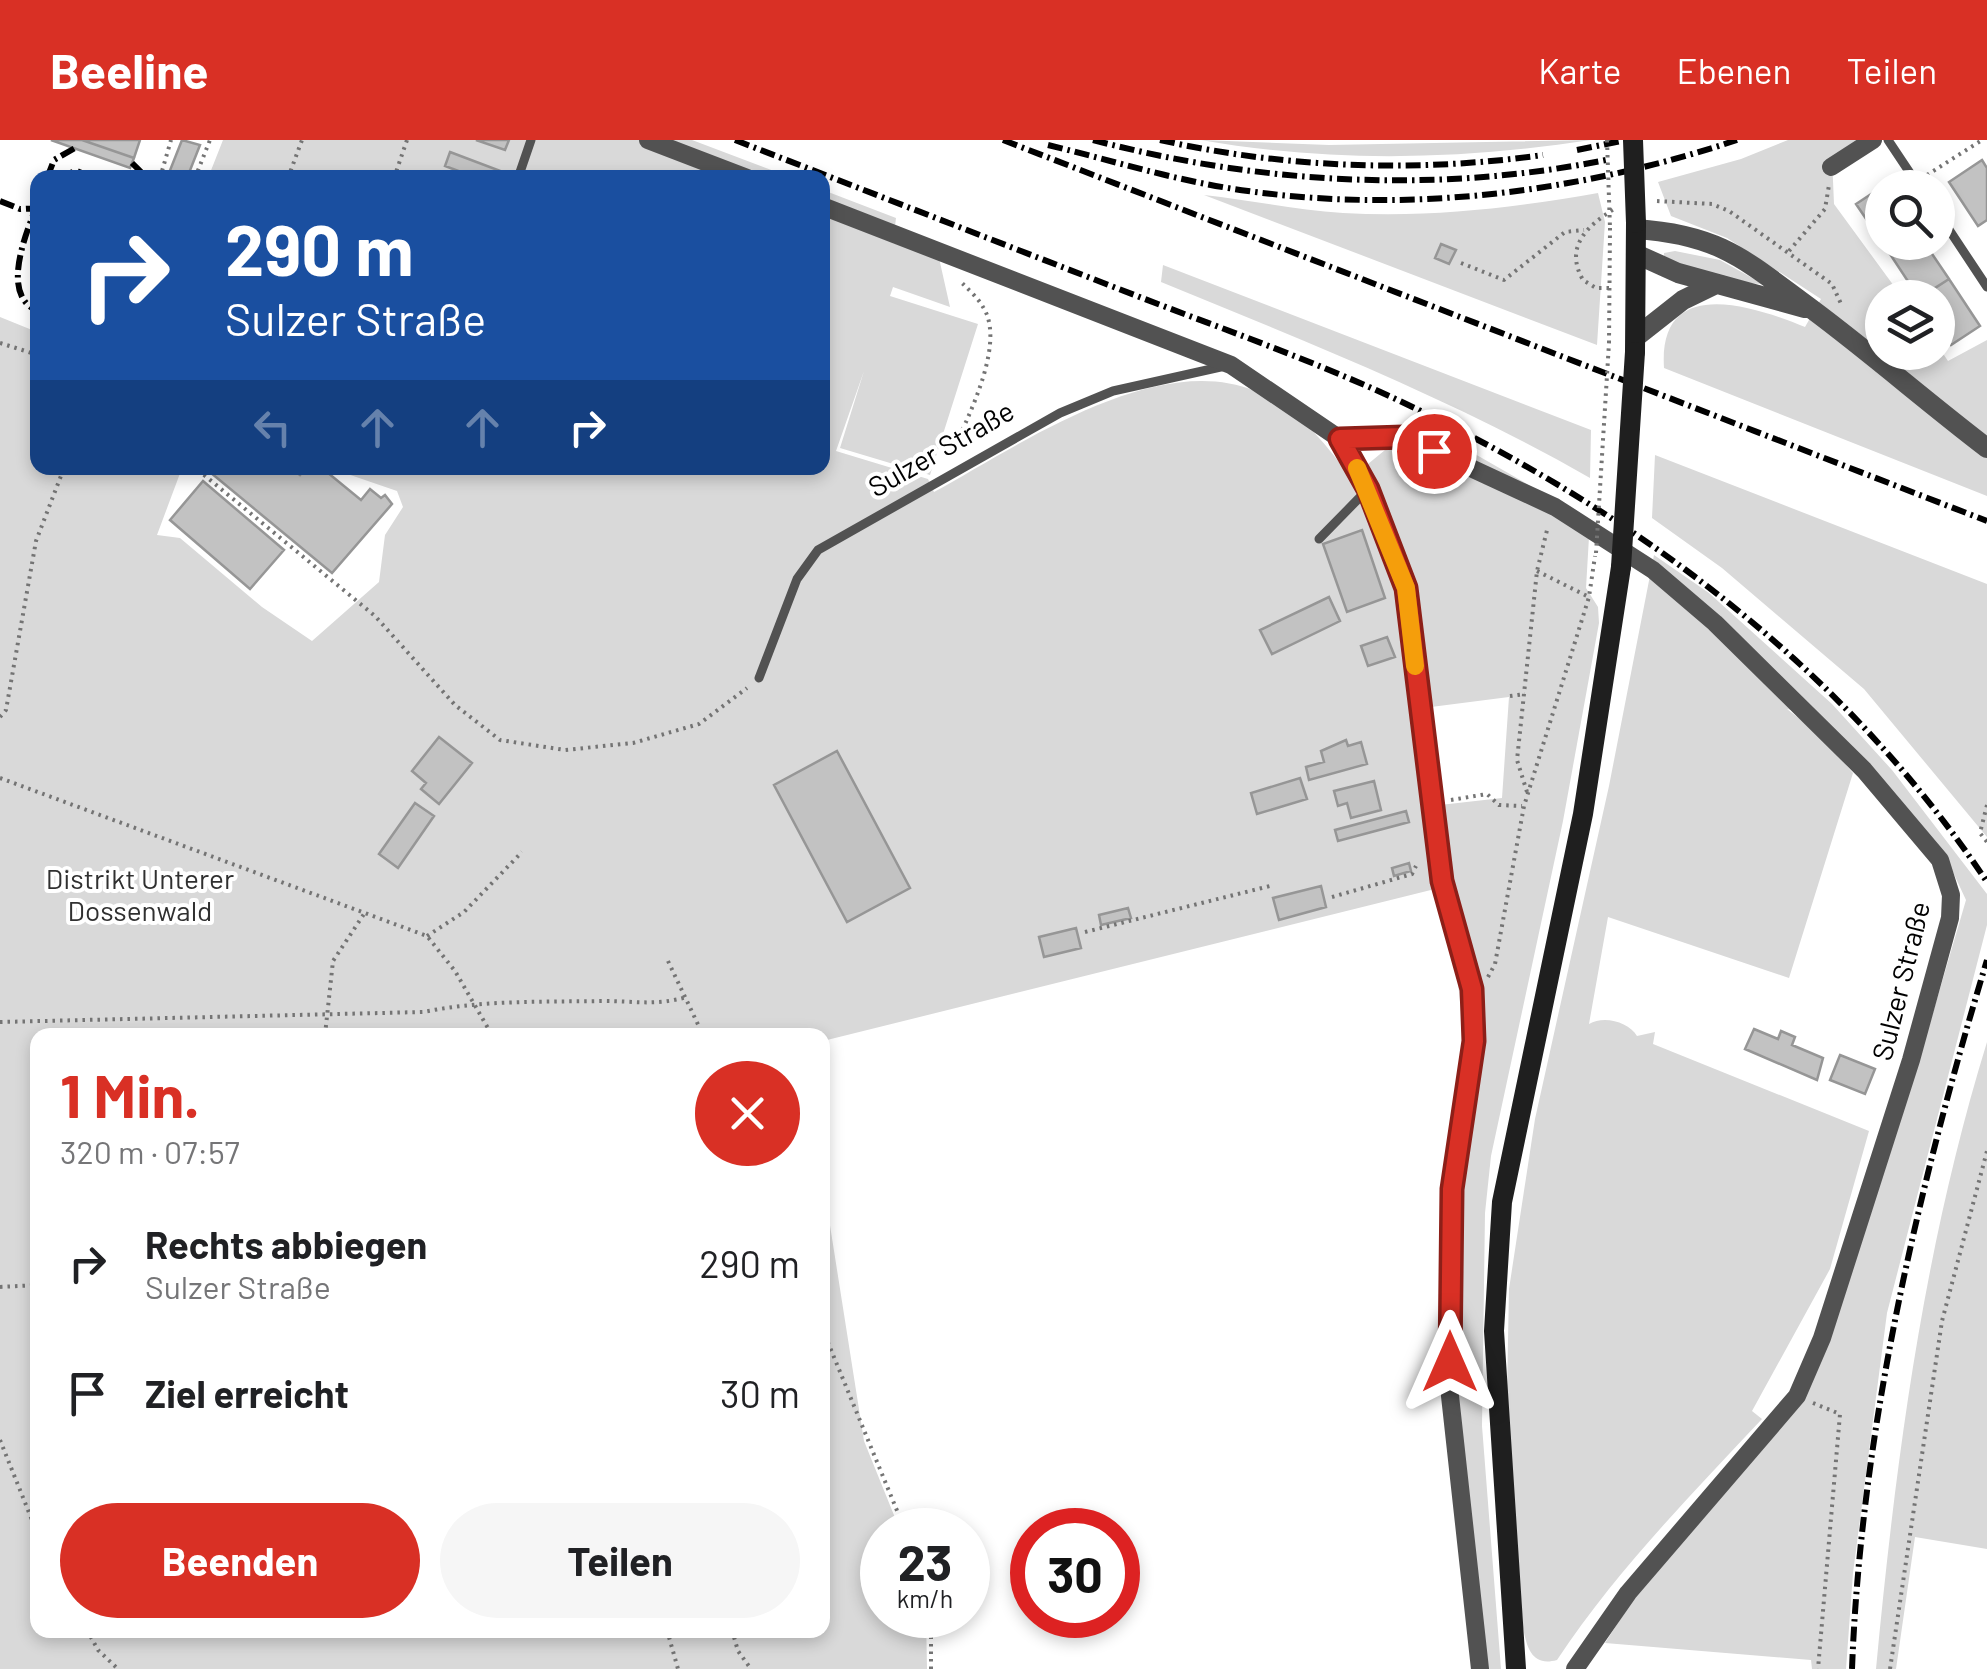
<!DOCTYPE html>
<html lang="de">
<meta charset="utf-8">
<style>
:root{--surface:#fff;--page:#f6f6f6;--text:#202124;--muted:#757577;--accent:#d93025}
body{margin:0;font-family:Barlow,sans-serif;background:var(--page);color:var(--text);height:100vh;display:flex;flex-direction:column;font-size:38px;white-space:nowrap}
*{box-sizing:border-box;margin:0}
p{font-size:32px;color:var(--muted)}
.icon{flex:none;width:55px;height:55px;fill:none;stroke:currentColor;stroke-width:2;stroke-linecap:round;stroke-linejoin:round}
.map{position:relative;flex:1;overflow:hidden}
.sheet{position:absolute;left:30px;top:888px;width:800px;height:610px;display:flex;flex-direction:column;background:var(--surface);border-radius:20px;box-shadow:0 5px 15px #0003}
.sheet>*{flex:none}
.guide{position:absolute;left:30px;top:30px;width:800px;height:305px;border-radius:20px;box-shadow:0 5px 15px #0003;background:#1a4fa0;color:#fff;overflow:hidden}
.tools{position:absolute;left:1865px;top:30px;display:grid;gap:20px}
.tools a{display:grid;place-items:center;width:90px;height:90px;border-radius:50%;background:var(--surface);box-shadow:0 5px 15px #0003;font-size:50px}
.speed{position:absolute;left:860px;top:1368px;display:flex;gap:20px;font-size:50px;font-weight:700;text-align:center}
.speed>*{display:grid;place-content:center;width:130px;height:130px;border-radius:50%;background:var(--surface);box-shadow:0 5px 15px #0003;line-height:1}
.speed small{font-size:25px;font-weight:400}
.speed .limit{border:15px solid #d22;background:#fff;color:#111}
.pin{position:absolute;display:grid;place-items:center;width:85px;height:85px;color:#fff;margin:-42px;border:5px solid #fff;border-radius:50%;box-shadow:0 2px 10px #0007}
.me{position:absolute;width:110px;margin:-55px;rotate:0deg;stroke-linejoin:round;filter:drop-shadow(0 0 8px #0008)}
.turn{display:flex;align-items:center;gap:35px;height:210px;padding:0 30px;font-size:45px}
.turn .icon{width:130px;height:130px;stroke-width:2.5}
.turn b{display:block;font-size:70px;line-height:85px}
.lanes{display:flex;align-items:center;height:95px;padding:0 30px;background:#0003;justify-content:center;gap:50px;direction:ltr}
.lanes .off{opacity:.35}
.round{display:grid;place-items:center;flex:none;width:105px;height:105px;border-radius:52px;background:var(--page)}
.summary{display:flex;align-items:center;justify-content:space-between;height:170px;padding:0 30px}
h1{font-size:60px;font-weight:700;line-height:75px;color:var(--accent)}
.action{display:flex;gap:20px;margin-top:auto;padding:20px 30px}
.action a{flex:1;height:115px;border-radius:60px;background:var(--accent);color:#fff;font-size:40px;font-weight:700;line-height:115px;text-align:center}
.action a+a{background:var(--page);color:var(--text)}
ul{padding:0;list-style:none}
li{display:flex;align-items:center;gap:30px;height:130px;padding:0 30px}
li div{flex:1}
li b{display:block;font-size:38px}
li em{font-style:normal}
header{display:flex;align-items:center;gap:60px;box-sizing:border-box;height:140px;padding:0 50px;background:var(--accent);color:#fff}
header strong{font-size:48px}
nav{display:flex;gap:55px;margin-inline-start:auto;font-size:35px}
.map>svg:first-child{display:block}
.green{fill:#d9d9d9;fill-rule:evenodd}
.building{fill:#c2c2c2;stroke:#969696;stroke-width:2.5}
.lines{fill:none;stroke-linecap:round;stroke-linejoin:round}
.path{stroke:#747474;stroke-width:4;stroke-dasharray:2.5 5;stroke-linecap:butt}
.service{stroke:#525252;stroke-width:9}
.minor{stroke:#525252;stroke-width:18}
.tertiary{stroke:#525252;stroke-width:20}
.secondary{stroke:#1f1f1f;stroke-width:20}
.rail{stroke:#000;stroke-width:6;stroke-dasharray:15 5 2.5 5;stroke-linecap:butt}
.path-bridge{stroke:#747474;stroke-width:4;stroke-dasharray:2.5 5;stroke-linecap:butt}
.secondary-bridge{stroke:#1f1f1f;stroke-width:20}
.route-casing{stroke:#8d1f18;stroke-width:25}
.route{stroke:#d93025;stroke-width:18}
.slow{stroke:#f59e0b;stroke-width:18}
.labels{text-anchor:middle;stroke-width:8;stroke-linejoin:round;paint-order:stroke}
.street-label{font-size:28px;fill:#000;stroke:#fff}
.park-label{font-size:28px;fill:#303030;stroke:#fff}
</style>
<header>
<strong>Beeline</strong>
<nav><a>Karte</a><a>Ebenen</a><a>Teilen</a></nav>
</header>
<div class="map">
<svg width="1987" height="1529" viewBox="0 0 1987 1529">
<rect width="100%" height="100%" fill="#fff"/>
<path class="green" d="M223 0H692L790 37 208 38Z
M1201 0 1329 5 1591 0C1461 20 1331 23 1201 0Z
M1788 0H1858L1832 17 1834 64 1902 157 1882 158V212H1938V206L1948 221 1987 200V356L1664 228C1658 135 1751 165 1805 187L1821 159 1727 98 1671 76 1658 42 1741 19Z
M823 50 896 78 893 103 939 118 950 167 893 147 890 156 978 184 930 335 840 308 864 231 836 311 928 339 934 352C1018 306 1156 210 1255 251 1297 267 1325 303 1351 338L1419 282 1590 380 1586 448 1598 467 1599 483 1563 681 1491 1016 1485 1073 1482 1286 1501 1529H1488C1474 1405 1451 1279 1454 1155 1456 1069 1467 987 1484 904L1464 900 1457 833 1463 800 1451 745 823 901 822 895H38V1490H822L823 1041 864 1301 900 1390H882V1475H926L927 1529H0V177L37 192 38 328H182L157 395 180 398 262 467 312 501 379 442 385 395 403 367 397 351 330 328H822ZM1509 557 1502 658 1440 665 1431 567Z
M1598 53 1605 82 1597 205 1204 55C1250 60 1296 70 1343 73 1429 78 1513 68 1598 53Z
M1675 111 1720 120 1763 144 1742 143 1664 119V113Z
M1163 125 1591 290 1590 338C1452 259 1307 202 1161 142Z
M1655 315 1987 444V697L1864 549 1722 428 1652 378Z
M1654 415 1709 453 1832 564 1892 630 1987 754V785L1887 1173 1853 1433 1846 1529H1812L1811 1520 1605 1503 1636 1455 1798 1264 1920 917 1966 760 1946 717 1822 578 1787 569 1819 594 1853 633 1789 838 1608 777 1589 884C1604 875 1629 882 1637 896L1655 892 1653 904 1869 991 1830 1129 1752 1271 1762 1279C1690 1356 1616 1431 1557 1520 1532 1527 1527 1508 1523 1488L1507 1252 1509 1149 1535 979 1609 646Z
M1987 902V1409L1915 1397 1896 1529H1876C1896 1317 1924 1106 1987 902Z"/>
<path class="building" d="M51 0H82L134 18 130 28Z
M82 0H140L134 18Z
M182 0 200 5 187 38H167Z
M476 0H509L505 10Z
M450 12 503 32 501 38H477L445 26Z
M1982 20 1987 28V80L1978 86 1949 42Z
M1885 45 1882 102H1901L1888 111 1856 64Z
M1901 102H1924L1949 139 1919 158 1888 111Z
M1441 104 1456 110 1449 124 1435 118Z
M1949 139 1980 186 1951 205 1938 185V158H1920Z
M205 328H291L300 335 306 328H322L361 360 370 349 381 358 385 355 392 364 332 433Z
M203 341 284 410 250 449 170 380Z
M1362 390 1385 458 1347 472 1323 404Z
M1329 457 1340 481 1272 514 1260 490Z
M1387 497 1395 517 1368 526 1361 506Z
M439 597 472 623 439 664 421 649 426 643 412 631Z
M1346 600 1348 606 1361 602 1367 624 1309 640 1306 627 1324 622 1321 611Z
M837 611 910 748 847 782 774 645Z
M1300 638 1307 659 1257 674 1251 653Z
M1374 641 1381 670 1351 678 1347 663 1338 666 1334 651Z
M415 663 434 676 398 728 379 714Z
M1406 671 1409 682 1338 701 1335 690Z
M1409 723 1411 731 1394 736 1392 728Z
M1321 746 1326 767 1279 780 1273 758Z
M1128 768 1131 778 1101 785 1099 775Z
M1076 788 1081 808 1044 817 1039 797Z
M1754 889 1778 899 1781 891 1795 897 1792 905 1823 918 1817 940 1745 909Z
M1840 915 1875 929 1865 954 1830 940Z"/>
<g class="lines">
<path class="path" d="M1927 35 1982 0
M160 38 171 0
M195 38 210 0
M288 38 302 0
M394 38 407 0
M1657 61 1712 64 1729 71 1832 144 1842 166
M1789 111 1825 69 1829 45
M1461 123 1504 140 1565 92 1584 90
M1609 148H1596L1583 140C1564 107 1587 86 1614 69
M0 203 38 215
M1609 203 1610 88
M950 317C966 281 1007 204 983 167 978 158 969 150 962 143
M198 330 375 476 455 565 500 600 565 610 633 603 699 584 747 548
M1537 431 1589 457
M1510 556 1525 554
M0 577 6 570 36 401 64 328
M0 638 427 796 455 831 492 895
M1527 652 1517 620 1537 431 1548 386
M1451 660 1487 654 1499 665 1522 666
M1987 665 1980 693 1987 702
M1332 757 1412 734 1416 726
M1085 792 1270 746
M427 796 464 772 522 712
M668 821 703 895
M1488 837 1495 824 1524 666 1589 457 1595 416
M0 882 423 872C483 860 542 862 603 861 636 861 655 866 687 857
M325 895 333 821 366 771
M0 1147 38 1145
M822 1188 905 1390
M1813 1263 1840 1274 1818 1529
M0 1300 38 1395
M87 1490 98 1510 118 1529
M667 1490 678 1529
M732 1490 738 1511 751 1529
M931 1529V1475
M1890 1529 1942 1181 1987 1011"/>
<path class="service" d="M1888 0 1920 48
M518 38 531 0
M1938 73 1987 147
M1319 399 1368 349
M759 538 797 439 818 410 1060 273 1113 251 1225 226"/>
<path class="minor" d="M648 0 747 38
M1831 27 1873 0
M822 66 1231 225 1340 299 1368 349 1405 448 1442 741 1472 849 1475 901 1452 1049 1450 1256 1480 1529
M1340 299 1404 297 1555 367 1653 430 1715 483 1864 630 1940 720 1951 755 1950 778 1911 920 1822 1198 1797 1256 1628 1453 1575 1529"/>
<path class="tertiary" d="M1636 89C1723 95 1747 122 1813 170 1872 214 1928 263 1987 308
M1636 114 1678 133 1805 168
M1636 197 1683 160 1716 144"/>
<path class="secondary" d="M1635 212 1636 83
M1516 1529 1494 1191 1502 1062 1583 674 1621 427"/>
<path class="rail" d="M735 0C869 52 1003 104 1137 156 1236 194 1337 229 1431 276 1651 384 1850 536 1987 742
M1003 0 1987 381
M1093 0C1260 44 1436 54 1606 20
M1160 0C1284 28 1416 33 1543 15
M1048 5C1114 21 1180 42 1248 51 1412 74 1580 52 1737 0
M1577 10 1626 0
M132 23 147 38
M47 38 54 20 75 8
M51 38 77 31 93 38
M0 61 20 69 38 68
M38 63C25 95 0 156 38 171
M1852 1529C1861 1290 1918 1048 1987 820"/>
<path class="path-bridge" d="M1607 0 1610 88
M1596 413 1609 203"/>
<path class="secondary-bridge" d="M1633 0 1636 83
M1621 427 1635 212"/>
</g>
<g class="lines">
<defs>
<path id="route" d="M1434 311 1404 297 1340 299 1368 349 1406 448 1442 741 1472 849 1474 901 1452 1049 1450 1222"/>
</defs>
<use href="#route" class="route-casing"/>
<use href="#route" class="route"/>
<path class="slow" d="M1357 328 1406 448 1415 526"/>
</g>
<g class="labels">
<g class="street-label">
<text transform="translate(941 309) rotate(-30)" y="10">Sulzer Straße</text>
<text transform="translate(1901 841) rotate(-76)" y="10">Sulzer Straße</text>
</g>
<g class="park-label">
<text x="140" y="749">Distrikt Unterer<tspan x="140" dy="32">Dossenwald</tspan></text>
</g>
</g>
</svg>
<div class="tools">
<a><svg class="icon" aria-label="search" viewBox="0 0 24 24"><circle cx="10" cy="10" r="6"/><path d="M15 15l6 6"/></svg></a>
<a><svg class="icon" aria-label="layers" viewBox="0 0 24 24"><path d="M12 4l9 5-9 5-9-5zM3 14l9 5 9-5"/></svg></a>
</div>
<div class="speed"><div>23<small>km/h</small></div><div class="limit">30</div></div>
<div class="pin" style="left:1434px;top:311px;background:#d93025"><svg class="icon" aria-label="arrive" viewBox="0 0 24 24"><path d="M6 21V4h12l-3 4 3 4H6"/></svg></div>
<svg class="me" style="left:1450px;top:1222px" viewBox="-20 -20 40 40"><path d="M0-17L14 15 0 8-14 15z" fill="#d93025" stroke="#fff" stroke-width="4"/></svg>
<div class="guide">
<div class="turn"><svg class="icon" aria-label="right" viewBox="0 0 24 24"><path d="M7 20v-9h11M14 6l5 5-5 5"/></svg><div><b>290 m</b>Sulzer Straße</div></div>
<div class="lanes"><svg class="icon off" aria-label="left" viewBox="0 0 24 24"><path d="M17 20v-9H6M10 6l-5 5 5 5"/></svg><svg class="icon off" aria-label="ahead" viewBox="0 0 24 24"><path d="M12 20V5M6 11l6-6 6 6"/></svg><svg class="icon off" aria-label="ahead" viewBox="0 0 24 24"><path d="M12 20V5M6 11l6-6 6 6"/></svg><svg class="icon" aria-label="right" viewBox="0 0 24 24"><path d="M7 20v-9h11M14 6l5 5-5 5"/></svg></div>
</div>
<section class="sheet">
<div class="summary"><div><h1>1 Min.</h1><p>320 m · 07:57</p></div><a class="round" style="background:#d93025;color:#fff"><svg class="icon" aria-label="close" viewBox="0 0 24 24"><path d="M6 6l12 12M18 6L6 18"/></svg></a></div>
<ul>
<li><svg class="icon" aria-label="right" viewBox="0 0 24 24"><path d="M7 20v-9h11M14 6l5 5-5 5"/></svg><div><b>Rechts abbiegen</b><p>Sulzer Straße</p></div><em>290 m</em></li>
<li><svg class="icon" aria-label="arrive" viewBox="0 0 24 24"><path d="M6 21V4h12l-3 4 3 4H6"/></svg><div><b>Ziel erreicht</b></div><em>30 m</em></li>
</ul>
<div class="action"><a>Beenden</a><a>Teilen</a></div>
</section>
</div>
